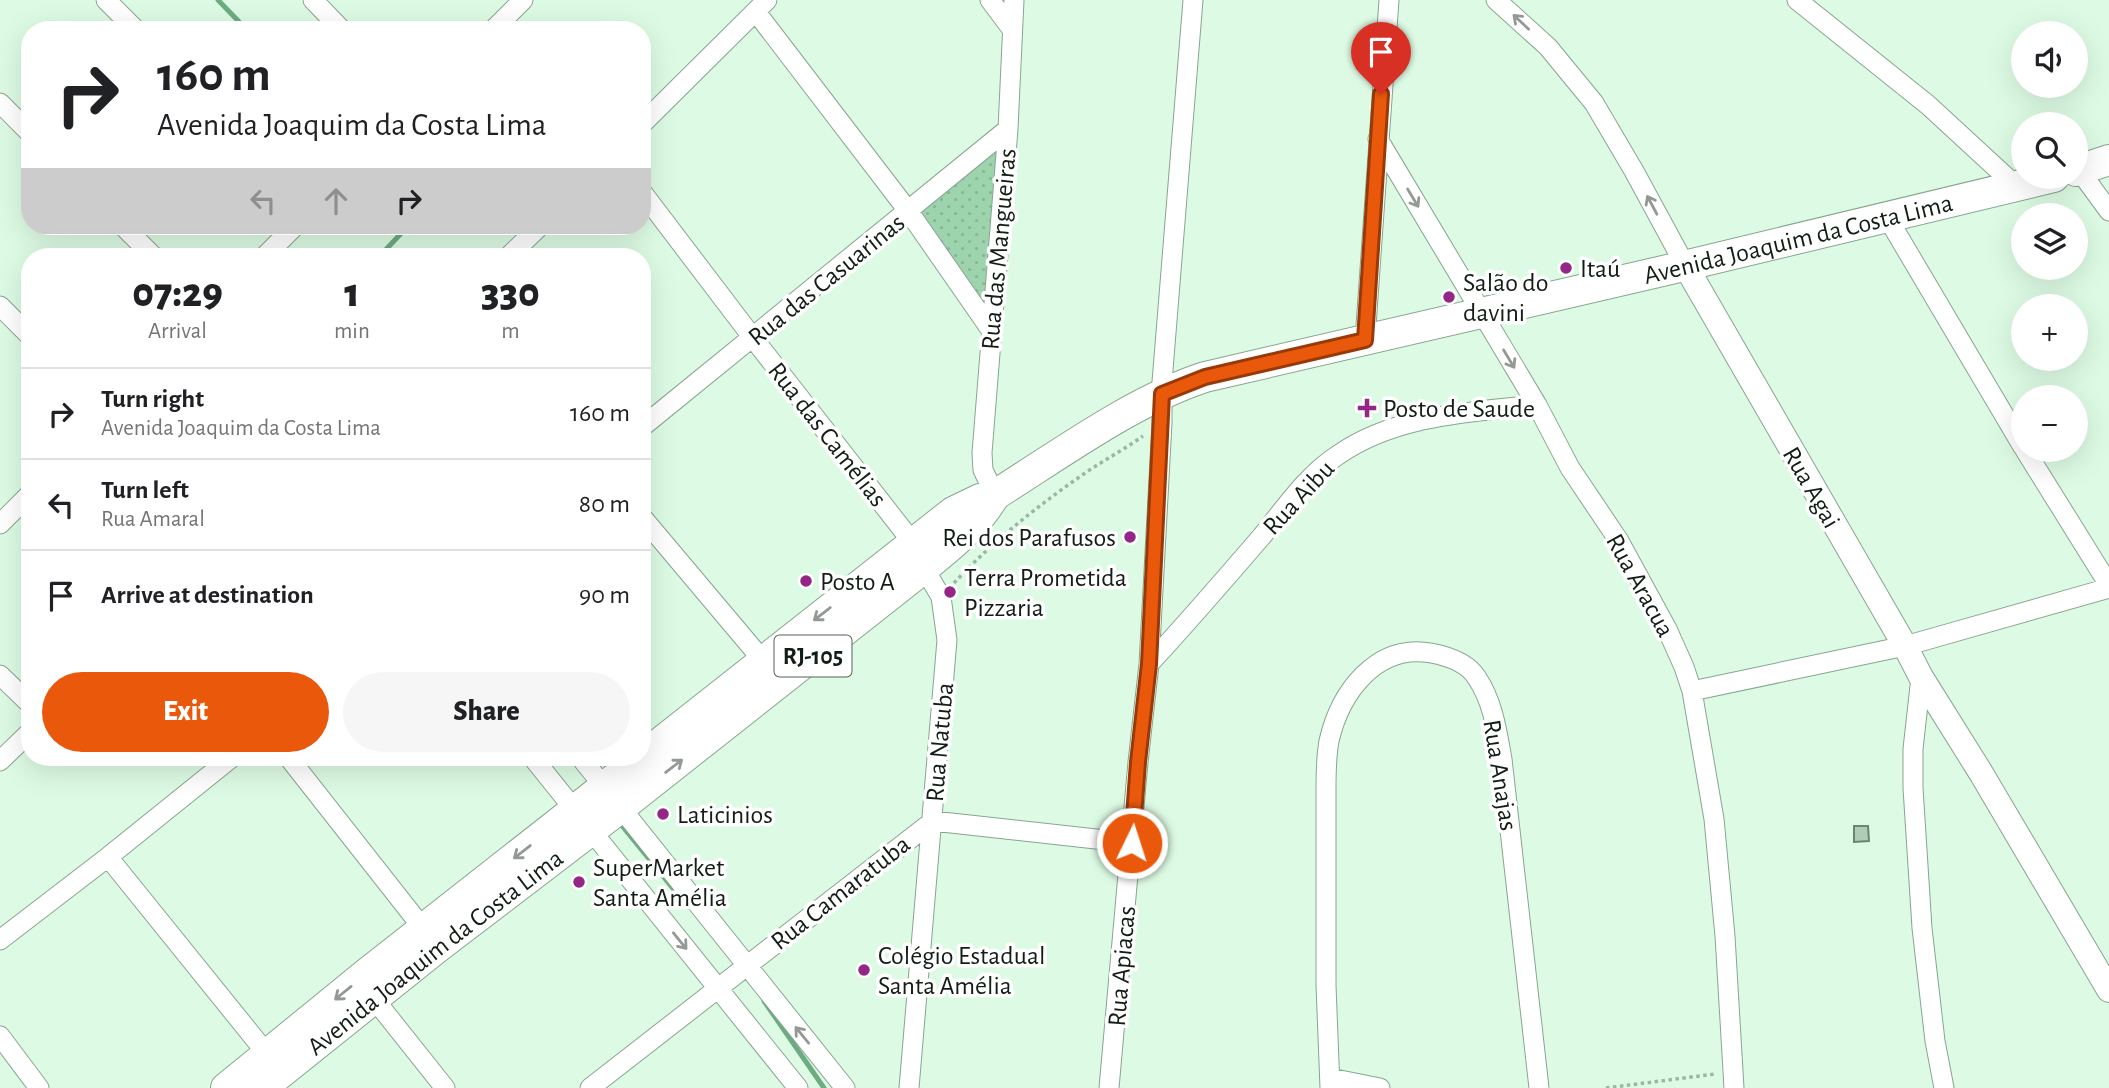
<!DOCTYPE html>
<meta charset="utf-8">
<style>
:root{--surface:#fff;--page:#f6f6f6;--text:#202124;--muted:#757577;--line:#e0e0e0;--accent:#ea580c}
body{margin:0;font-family:"Alegreya Sans",sans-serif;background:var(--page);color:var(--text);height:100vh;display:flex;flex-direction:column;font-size:26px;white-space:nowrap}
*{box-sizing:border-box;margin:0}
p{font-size:23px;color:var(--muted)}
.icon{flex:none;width:38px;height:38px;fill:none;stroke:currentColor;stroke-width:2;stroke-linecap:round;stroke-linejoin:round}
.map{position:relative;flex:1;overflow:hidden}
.drawer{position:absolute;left:21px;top:248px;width:630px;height:518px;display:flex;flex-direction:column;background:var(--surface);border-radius:28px;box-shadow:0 7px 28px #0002}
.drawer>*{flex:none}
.hud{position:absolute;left:21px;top:21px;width:630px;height:214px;border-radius:28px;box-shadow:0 7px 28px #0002;background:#fff;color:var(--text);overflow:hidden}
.fabs{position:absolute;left:2011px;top:21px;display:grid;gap:14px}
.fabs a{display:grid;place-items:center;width:77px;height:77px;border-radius:50%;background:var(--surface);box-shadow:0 7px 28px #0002;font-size:35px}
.pin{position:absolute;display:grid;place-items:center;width:60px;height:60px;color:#fff;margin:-72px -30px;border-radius:50% 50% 50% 0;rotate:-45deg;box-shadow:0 0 7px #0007}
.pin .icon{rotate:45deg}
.me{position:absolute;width:77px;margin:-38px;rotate:4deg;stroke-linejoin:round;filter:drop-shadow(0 0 5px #0008)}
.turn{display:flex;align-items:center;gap:24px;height:147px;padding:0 21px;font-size:32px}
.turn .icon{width:91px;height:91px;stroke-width:2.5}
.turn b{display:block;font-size:49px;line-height:60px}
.lanes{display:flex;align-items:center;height:66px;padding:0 21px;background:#0003;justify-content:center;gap:35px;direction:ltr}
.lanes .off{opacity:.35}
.eta{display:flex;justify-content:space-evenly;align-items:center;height:119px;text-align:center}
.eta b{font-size:42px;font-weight:800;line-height:49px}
.button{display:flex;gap:14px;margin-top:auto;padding:14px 21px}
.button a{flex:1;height:80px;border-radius:42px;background:var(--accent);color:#fff;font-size:28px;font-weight:800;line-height:80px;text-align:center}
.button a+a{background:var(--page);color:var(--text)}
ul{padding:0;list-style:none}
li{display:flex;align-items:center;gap:21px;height:91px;padding:0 21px;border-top:2px solid var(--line)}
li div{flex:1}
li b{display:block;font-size:26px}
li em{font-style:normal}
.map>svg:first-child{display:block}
.park{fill:url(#park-dots)}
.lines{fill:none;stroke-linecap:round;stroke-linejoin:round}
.stream{stroke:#6dac81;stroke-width:5}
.building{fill:#afccb6;stroke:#6a8571;stroke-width:2}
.minor-casing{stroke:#88a590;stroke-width:21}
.tertiary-casing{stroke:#88a590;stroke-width:26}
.primary-casing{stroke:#88a590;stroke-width:32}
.path{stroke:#9db6a3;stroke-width:3.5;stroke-dasharray:3.5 3.5;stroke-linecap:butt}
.minor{stroke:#fff;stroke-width:19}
.tertiary{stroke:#fff;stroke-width:24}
.primary{stroke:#fff;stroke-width:30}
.oneway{stroke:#949996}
.route-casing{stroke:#983908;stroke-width:18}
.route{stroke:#ea580c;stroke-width:12}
.poi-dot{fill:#942687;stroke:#fff;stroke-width:2.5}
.labels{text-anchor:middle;stroke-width:7;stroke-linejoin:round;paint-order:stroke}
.shield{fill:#fff;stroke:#59615b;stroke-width:2}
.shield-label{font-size:24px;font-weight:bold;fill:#121d15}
.street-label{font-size:26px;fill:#121d15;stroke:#fff}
.poi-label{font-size:26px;fill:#121d15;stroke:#fff;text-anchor:start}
</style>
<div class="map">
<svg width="2109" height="1088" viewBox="0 0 2109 1088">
<defs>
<pattern id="park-dots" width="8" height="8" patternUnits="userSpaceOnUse" patternTransform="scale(1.75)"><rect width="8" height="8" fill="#9ed4ad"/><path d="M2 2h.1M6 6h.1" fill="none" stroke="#87b694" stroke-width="1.8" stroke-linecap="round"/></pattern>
</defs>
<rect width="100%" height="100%" fill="#ddfbe4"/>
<path class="park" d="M1008 132 992 318 910 211Z"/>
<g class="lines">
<path class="stream" d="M218 0 247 30
M379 257 408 226
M619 822 688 907
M764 1001 824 1088"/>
</g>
<path class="building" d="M1854 826H1868L1869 841 1854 842Z"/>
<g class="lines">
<defs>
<path id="minor" d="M106 0 136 30
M313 0 342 30
M990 0 1011 28
M1496 0 1548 47 1594 103 1634 171 1685 265
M1797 0 1928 105 2017 187
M756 12 909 212 991 330
M493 30 523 0
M0 103 30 133
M642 124 767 0
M1378 139 1537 405 1570 468 1619 541 1667 629 1684 667 1692 691 1714 819 1725 936 1734 1088
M2079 170 2109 211
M642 192 753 338 913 543
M1887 217 2023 447
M123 226 154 257
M264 257 295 226
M508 257 540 226
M0 306 30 336
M1365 340 1389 0
M642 427 1008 129
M2025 450 2109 585
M995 495 983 470 982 453 1008 129 1014 0
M642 517 770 669
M0 524 30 494
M1149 664C1188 622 1225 579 1262 536 1285 508 1307 475 1338 455 1395 415 1470 412 1537 405
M0 675 30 704
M1921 677 1913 749V788L1922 928 1935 1041 1944 1088
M1692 691 1905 646 2109 588
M289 758 429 936
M533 758 798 1088
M581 758 845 1088
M0 761 30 732
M108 857 267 1054
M0 940 108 857 231 758
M375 1000 445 1088
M0 1036 39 1088
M1330 1078 1380 1088
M590 1088 933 821 1132 843
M909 1088 947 640 941 597 924 568
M1109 1088 1138 762 1149 664 1162 423V382L1193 0
M1330 1088 1326 985V789C1326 773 1326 757 1329 741 1340 693 1376 643 1431 653 1447 656 1468 663 1477 678 1493 702 1497 731 1502 759L1539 1088"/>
<path id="tertiary" d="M1685 265 1905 646 1921 677 1981 773 2109 990"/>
<g id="primary">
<path d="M2076 171 2109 160"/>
<path id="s1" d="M642 757 953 512 980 499 995 495C1059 455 1134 400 1205 377L1667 270 2054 177"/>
<path d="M226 1088 366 974 641 758"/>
<path id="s2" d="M262 1088 438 947 620 808 924 568C951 546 977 526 995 495"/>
</g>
</defs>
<use href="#minor" class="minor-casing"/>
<use href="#tertiary" class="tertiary-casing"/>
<use href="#primary" class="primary-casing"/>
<path class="path" d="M954 583C993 541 1040 504 1088 471 1106 459 1125 449 1143 436
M1606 1088 1715 1074"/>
<use href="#minor" class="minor"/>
<use href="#tertiary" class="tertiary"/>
<use href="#primary" class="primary"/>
</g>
<defs><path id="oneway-shaft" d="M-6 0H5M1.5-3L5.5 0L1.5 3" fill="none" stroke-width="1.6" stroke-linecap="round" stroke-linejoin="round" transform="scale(1.75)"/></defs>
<g class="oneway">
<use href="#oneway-shaft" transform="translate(1521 22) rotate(-137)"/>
<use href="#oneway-shaft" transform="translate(1413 198) rotate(59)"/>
<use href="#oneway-shaft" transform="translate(1652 205) rotate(-118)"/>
<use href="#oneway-shaft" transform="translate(1509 359) rotate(59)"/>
<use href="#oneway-shaft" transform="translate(822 614) rotate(142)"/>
<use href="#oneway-shaft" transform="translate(674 766) rotate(-38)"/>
<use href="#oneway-shaft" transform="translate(522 852) rotate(142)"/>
<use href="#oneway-shaft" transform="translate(680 941) rotate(51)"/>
<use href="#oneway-shaft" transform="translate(343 993) rotate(141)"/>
<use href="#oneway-shaft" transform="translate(802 1035) rotate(-129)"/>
</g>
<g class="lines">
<defs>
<path id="route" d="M1132 843 1138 762 1149 664 1162 394 1205 377 1365 340 1381 94"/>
</defs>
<use href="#route" class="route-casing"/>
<use href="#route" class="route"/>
</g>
<g class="poi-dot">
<circle cx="1566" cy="268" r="7"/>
<circle cx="1449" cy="297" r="7"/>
<path d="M1363.5 397.5h7v7h7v7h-7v7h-7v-7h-7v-7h7z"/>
<circle cx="1130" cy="537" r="7"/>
<circle cx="806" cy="581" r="7"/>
<circle cx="950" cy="592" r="7"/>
<circle cx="663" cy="814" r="7"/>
<circle cx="579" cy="882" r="7"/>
<circle cx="864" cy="970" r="7"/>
</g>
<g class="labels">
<rect class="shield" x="774.5" y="635.5" width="77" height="41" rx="5"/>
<g class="shield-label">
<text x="813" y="664">RJ-105</text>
</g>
<g class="street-label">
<text dy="9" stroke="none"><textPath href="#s1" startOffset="1292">Avenida Joaquim da Costa Lima</textPath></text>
<text transform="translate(998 249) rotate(-85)" y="9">Rua das Mangueiras</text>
<text transform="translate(826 279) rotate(-39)" y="9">Rua das Casuarinas</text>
<text transform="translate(828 434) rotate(52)" y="9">Rua das Camélias</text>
<text transform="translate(1812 487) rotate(60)" y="9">Rua Agai</text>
<text transform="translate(1298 497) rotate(-47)" y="9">Rua Aibu</text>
<text transform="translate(1641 585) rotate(61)" y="9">Rua Aracua</text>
<text transform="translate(939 742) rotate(-85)" y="9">Rua Natuba</text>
<text transform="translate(1501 775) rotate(81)" y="9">Rua Anajas</text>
<text transform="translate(840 892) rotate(-38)" y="9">Rua Camaratuba</text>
<text dy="9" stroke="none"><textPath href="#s2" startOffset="220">Avenida Joaquim da Costa Lima</textPath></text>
<text transform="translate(1121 966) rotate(-85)" y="9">Rua Apiacas</text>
</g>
<g class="poi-label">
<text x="1580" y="277">Itaú</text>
<text x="1463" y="291">Salão do<tspan x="1463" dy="30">davini</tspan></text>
<text x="1383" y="417">Posto de Saude</text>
<text x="1116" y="546" text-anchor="end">Rei dos Parafusos</text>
<text x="964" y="586">Terra Prometida<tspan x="964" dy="30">Pizzaria</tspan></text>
<text x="820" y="590">Posto A</text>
<text x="677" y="823">Laticinios</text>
<text x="593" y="876">SuperMarket<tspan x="593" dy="30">Santa Amélia</tspan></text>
<text x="878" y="964">Colégio Estadual<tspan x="878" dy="30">Santa Amélia</tspan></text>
</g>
</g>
</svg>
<div class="fabs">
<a><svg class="icon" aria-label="sound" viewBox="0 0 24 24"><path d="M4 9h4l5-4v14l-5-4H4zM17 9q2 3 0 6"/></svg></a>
<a><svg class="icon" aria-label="search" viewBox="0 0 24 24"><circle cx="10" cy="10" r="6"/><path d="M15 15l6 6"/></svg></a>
<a><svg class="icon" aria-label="layers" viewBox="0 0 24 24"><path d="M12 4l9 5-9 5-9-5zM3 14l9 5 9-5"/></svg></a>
<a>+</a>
<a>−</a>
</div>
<div class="pin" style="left:1381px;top:94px;background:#d93025"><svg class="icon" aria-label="arrive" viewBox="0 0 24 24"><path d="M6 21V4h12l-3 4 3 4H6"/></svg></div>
<svg class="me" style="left:1132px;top:843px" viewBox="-20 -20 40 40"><circle r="17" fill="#ea580c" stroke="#fff" stroke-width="3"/><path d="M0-11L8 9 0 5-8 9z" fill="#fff"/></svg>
<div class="hud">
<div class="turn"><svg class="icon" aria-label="right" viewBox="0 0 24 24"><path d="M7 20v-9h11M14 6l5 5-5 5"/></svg><div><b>160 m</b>Avenida Joaquim da Costa Lima</div></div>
<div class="lanes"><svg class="icon off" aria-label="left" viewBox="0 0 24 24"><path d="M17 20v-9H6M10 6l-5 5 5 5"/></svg><svg class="icon off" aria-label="ahead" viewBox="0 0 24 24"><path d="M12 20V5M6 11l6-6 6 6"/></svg><svg class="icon" aria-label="right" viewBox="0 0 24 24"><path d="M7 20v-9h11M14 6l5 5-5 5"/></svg></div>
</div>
<section class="drawer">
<div class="eta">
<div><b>07:29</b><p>Arrival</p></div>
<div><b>1</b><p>min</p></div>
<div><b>330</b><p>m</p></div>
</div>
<ul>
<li><svg class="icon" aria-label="right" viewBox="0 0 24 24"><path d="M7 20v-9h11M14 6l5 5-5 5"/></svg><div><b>Turn right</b><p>Avenida Joaquim da Costa Lima</p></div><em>160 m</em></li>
<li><svg class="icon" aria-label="left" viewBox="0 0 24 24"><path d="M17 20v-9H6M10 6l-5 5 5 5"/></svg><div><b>Turn left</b><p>Rua Amaral</p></div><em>80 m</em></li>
<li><svg class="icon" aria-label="arrive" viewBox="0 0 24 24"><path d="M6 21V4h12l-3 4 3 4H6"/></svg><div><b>Arrive at destination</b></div><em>90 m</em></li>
</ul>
<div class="button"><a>Exit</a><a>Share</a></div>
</section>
</div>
